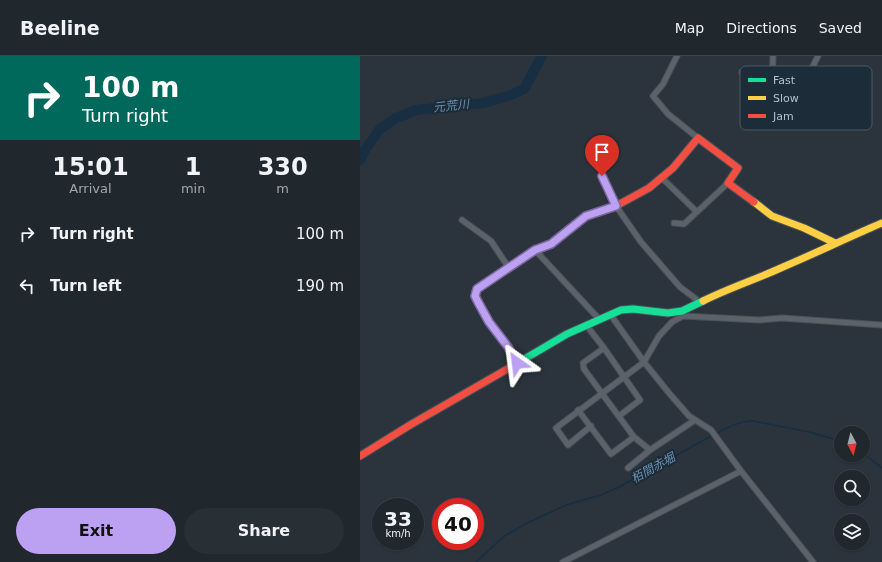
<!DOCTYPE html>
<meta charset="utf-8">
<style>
:root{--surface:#20272d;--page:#282f35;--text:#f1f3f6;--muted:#a2a5aa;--line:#3d4449;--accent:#bca0f2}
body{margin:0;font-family:"DejaVu Sans","Noto Sans JP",sans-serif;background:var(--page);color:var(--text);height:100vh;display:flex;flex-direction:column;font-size:15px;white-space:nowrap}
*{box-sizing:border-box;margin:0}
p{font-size:13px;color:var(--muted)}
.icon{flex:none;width:22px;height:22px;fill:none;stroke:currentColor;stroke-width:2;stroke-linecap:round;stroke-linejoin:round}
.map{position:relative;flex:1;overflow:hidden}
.side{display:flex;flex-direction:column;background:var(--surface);width:360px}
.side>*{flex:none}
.hud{background:#00695c;color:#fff;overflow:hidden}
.needle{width:26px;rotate:173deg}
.tools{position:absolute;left:474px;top:370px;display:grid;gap:8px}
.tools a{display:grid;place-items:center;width:36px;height:36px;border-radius:50%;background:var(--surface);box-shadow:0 1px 3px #0004,0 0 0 1px var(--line);font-size:20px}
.speed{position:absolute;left:12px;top:442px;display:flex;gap:8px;font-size:20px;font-weight:700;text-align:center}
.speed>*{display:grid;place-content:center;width:52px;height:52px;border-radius:50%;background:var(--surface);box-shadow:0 1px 3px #0004,0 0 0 1px var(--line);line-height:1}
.speed small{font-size:10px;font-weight:400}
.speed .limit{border:6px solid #d22;background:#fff;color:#111}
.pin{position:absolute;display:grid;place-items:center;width:34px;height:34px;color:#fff;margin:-41px -17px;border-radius:50% 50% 50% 0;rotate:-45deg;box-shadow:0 0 4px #0007}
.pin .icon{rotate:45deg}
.me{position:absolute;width:44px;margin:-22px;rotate:329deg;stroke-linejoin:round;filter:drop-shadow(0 0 3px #0008)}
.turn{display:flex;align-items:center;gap:14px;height:84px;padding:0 16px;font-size:18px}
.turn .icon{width:52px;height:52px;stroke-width:2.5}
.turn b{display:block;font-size:28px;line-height:34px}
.eta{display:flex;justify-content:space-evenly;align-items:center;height:68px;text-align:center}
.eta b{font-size:24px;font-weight:800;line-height:28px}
.cta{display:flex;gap:8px;margin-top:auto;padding:8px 16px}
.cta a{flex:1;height:46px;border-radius:24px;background:var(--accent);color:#111;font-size:16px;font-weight:800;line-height:46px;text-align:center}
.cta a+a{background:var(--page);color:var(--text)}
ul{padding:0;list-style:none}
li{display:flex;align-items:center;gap:12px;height:52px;padding:0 16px}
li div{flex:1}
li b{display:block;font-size:15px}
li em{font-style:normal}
header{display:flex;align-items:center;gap:24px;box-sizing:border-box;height:56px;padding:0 20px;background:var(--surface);border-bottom:1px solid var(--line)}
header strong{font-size:19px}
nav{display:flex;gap:22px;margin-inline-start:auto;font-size:14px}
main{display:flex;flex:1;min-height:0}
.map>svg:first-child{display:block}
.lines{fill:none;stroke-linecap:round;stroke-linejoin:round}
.stream{stroke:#172e43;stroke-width:1.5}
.river{stroke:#172e43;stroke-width:10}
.street-casing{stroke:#495159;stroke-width:7}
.fast-casing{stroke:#495159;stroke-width:9}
.slow-casing{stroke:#495159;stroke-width:9}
.jam-casing{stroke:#495159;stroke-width:9}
.street{stroke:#5c626a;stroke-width:5}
.fast{stroke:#16e098;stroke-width:7}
.slow{stroke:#ffcf43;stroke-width:7}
.jam{stroke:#f24e42;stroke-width:7}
.route-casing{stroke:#7a689d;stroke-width:10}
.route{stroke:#bca0f2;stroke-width:7}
.labels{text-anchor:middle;stroke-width:4;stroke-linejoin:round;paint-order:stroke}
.water-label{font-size:12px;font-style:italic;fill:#6b90b0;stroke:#1d2c39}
.key{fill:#1d2c39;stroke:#4b5965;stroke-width:1}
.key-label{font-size:11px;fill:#b5c1cd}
</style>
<header>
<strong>Beeline</strong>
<nav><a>Map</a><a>Directions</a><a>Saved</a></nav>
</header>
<main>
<section class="side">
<div class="hud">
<div class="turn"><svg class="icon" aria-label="right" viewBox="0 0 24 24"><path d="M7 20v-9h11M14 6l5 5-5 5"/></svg><div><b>100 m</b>Turn right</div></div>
</div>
<div class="eta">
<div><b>15:01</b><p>Arrival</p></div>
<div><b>1</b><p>min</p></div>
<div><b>330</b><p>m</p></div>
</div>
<ul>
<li><svg class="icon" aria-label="right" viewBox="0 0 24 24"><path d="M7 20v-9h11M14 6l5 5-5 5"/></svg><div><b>Turn right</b></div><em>100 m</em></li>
<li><svg class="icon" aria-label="left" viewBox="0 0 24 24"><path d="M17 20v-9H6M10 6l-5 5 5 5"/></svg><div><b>Turn left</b></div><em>190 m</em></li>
</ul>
<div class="cta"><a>Exit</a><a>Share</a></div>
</section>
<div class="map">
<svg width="522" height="506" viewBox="0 0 522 506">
<rect width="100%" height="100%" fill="#2b343c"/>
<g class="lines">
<path class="stream" d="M356 378C368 371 379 365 393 365L449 376 481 385
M503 397 522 412
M116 506 143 481 165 468 206 449 241 439 259 431 353 379"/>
<path class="river" d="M0 104 5 94 19 74 34 63 56 54 123 47 151 39 164 33 182 0"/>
<defs>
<path id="street" d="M317 0 303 28 293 40 308 58 338 82
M382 16 449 18 458 0
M412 33 413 0
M412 39 420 31 431 37 439 34 449 18
M242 120 256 150 281 186 320 231 336 243 339 247
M302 122 337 156
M102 164 131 185 149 212
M314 167 324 168 368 127
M175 194 239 263
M322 256 323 260 400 264 422 262 522 269
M250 258 284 306 309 337 329 360 351 374 381 415 453 506
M244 292 280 344 259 360
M218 354 251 398 274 381 224 313 223 307 244 292 226 269
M231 370 208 389 196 372 284 306 299 280 312 266 323 260
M274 381 290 394
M268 412 290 394 335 364
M203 506 381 415"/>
<path id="fast" d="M156 308 207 278 261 254 273 253 308 257 322 255 343 245"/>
<path id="slow" d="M394 146 412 160 444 172 475 187
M343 245C369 232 397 223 423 211 456 197 489 181 522 167
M157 307 148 291 129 266 115 240 117 233 175 194 191 188 218 166"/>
<path id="jam" d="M218 166 226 160 256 150 289 132 313 112 338 82 378 112 368 127 394 146
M0 400 50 369 156 308"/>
</defs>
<use href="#street" class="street-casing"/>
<use href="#fast" class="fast-casing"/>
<use href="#slow" class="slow-casing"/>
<use href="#jam" class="jam-casing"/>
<use href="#street" class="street"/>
<use href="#fast" class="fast"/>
<use href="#slow" class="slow"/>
<use href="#jam" class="jam"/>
</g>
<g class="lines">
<defs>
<path id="route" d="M157 307 148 291 129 266 118 246 115 240 117 233 175 194 191 188 226 160 256 150 242 120"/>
</defs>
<use href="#route" class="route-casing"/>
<use href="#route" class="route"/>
</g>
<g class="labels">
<g class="water-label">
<text transform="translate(91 50) rotate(-6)" y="4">元荒川</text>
<text transform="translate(293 412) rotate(-29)" y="4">栢間赤堀</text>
</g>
</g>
<rect x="380" y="10" width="132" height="64" rx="6" class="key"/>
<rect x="388" y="22" width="18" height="4" fill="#16e098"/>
<rect x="388" y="40" width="18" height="4" fill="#ffcf43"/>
<rect x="388" y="58" width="18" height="4" fill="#f24e42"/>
<g class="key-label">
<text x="413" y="28">Fast</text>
<text x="413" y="46">Slow</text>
<text x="413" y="64">Jam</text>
</g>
</svg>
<div class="tools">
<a><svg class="needle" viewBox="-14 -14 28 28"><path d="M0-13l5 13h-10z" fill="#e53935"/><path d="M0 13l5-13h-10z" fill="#a2a5aa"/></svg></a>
<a><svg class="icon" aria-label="search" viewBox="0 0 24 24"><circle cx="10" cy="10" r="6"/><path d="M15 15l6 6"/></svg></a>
<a><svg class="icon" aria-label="layers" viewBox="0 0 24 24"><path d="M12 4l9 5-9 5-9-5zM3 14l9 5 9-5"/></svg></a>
</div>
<div class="speed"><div>33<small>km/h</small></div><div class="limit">40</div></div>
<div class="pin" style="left:242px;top:120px;background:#d93025"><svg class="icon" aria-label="arrive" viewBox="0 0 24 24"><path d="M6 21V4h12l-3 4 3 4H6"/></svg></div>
<svg class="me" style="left:157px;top:307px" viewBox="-20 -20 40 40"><path d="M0-17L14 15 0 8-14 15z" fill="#bca0f2" stroke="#fff" stroke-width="4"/></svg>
</div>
</main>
